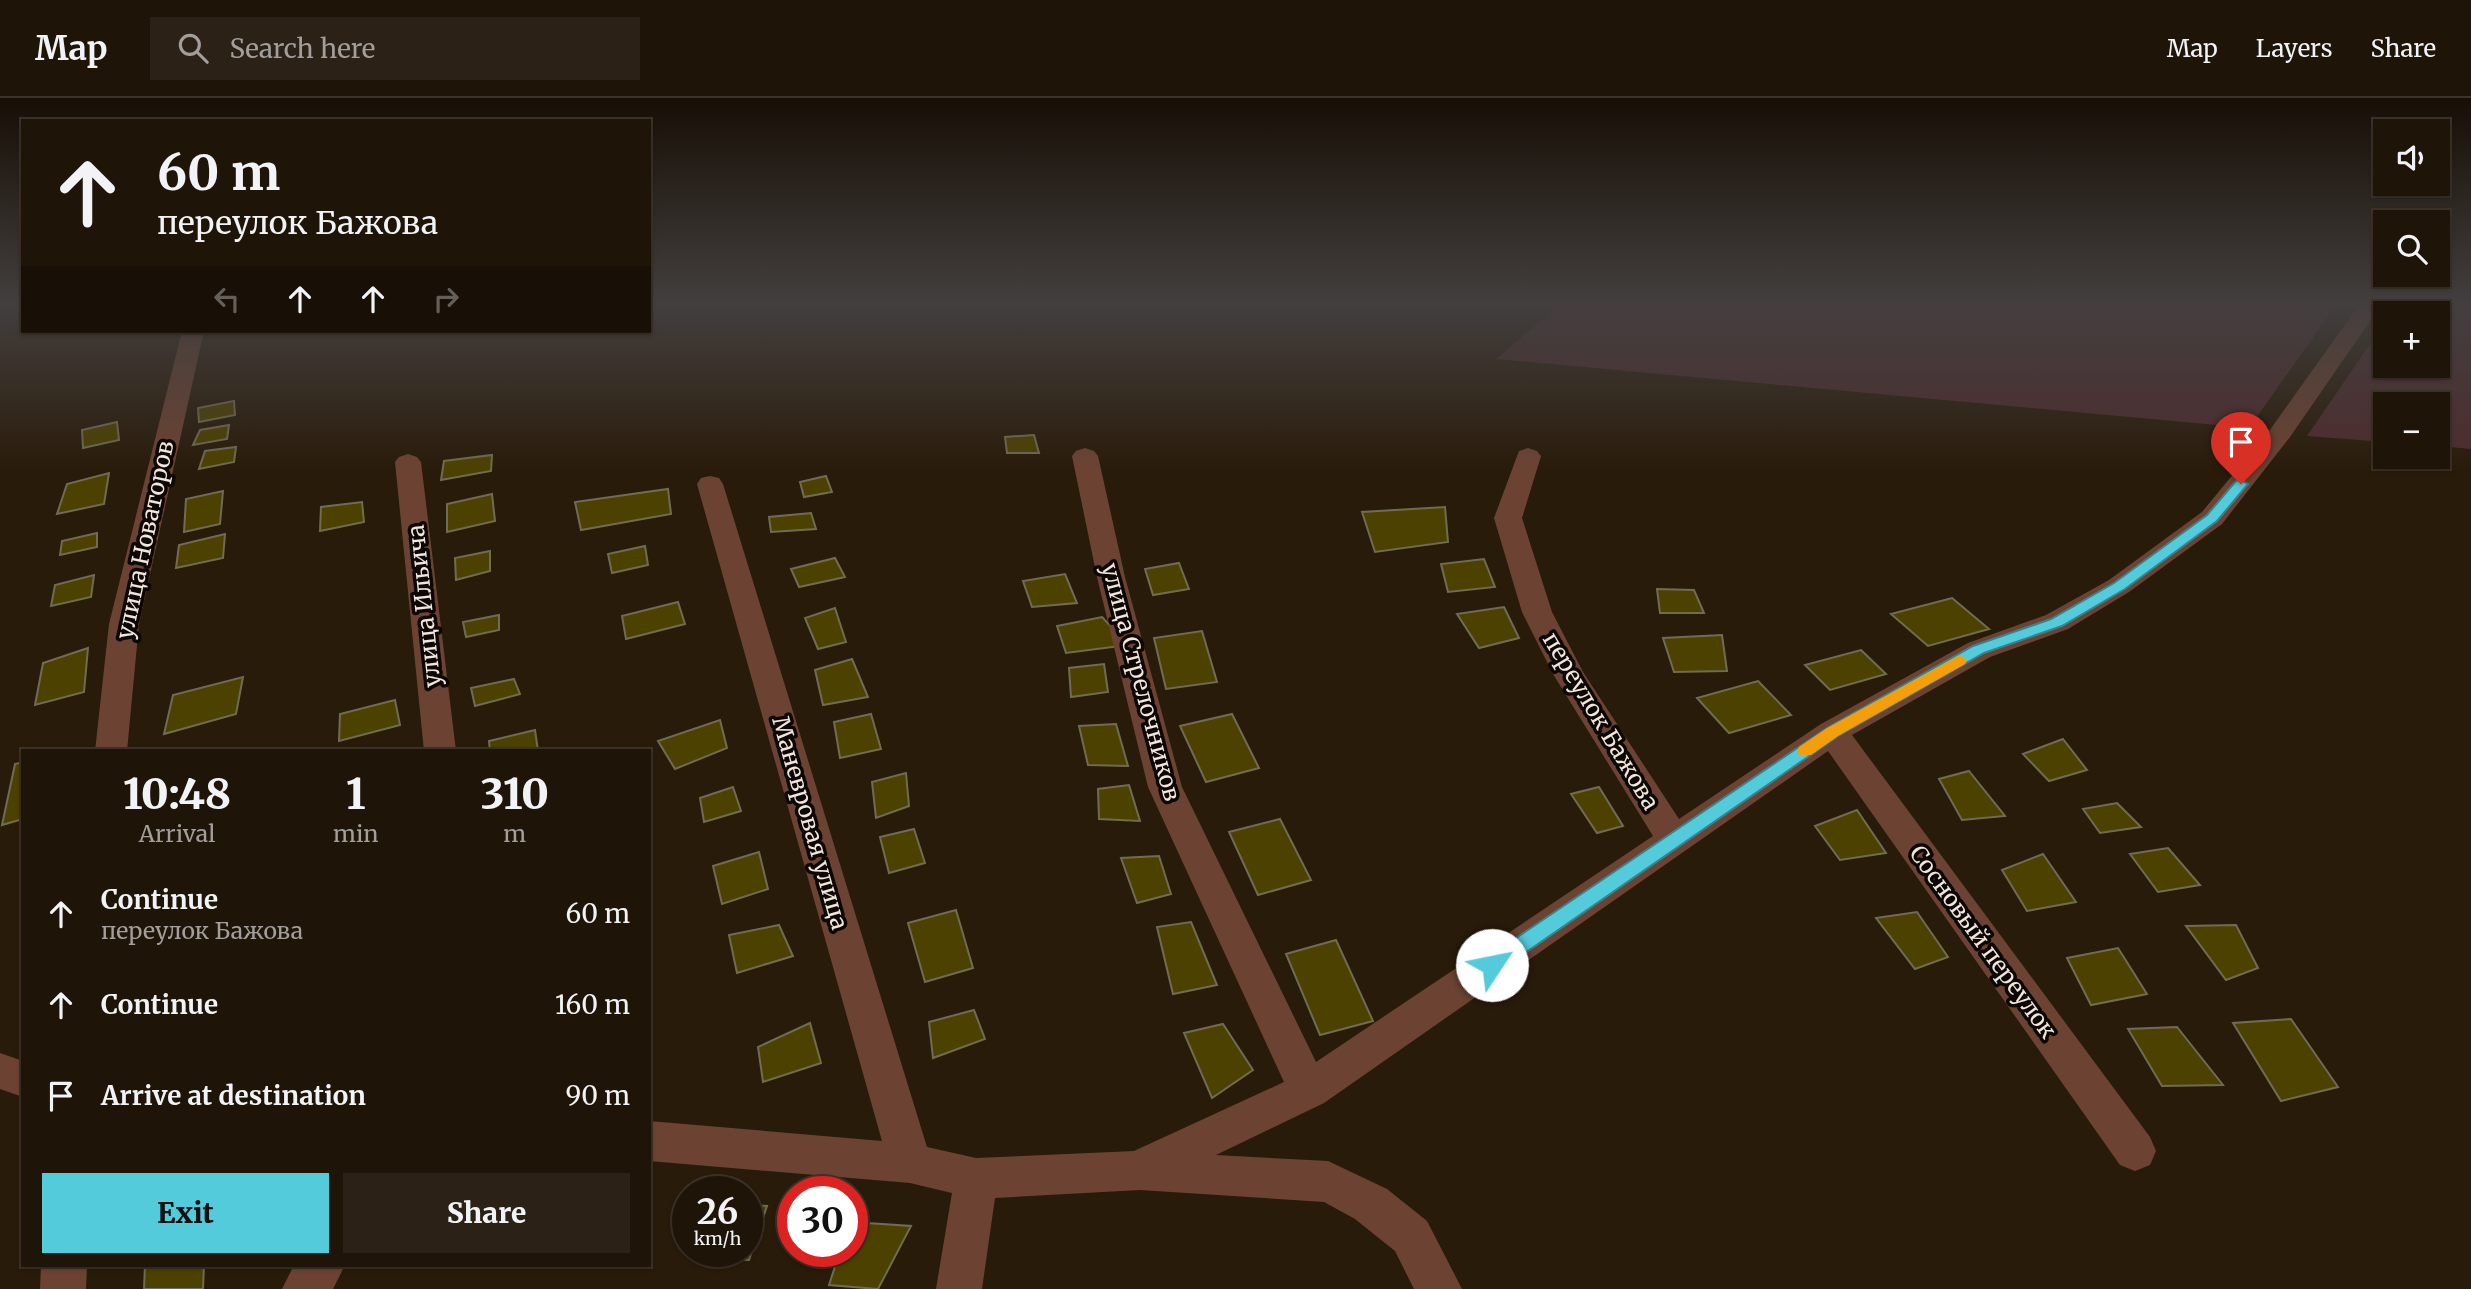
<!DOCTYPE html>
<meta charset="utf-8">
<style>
:root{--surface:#1f1408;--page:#2c2116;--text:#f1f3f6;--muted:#a19e9c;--line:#3c3329;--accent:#53cbda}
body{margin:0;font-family:Merriweather,serif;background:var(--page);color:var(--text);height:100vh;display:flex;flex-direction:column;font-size:26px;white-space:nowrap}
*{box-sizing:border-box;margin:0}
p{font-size:23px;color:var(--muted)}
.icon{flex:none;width:38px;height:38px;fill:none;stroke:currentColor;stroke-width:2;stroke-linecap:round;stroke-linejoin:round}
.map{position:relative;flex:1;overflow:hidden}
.panel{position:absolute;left:21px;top:651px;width:630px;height:518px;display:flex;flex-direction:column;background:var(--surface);border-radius:0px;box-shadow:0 2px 5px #0004,0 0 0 2px var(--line)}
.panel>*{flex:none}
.hud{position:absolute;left:21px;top:21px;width:630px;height:214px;border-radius:0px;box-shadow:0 2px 5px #0004,0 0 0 2px var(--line);background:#1f1408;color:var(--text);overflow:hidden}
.tools{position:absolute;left:2373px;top:21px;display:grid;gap:14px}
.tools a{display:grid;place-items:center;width:77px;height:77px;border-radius:0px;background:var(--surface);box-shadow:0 2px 5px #0004,0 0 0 2px var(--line);font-size:35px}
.speed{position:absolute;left:672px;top:1078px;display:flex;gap:14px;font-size:35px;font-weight:700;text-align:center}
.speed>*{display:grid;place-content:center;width:91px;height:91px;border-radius:50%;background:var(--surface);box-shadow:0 2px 5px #0004,0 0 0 2px var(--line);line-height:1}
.speed small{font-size:18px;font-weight:400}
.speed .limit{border:10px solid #d22;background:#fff;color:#111}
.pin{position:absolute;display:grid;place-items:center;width:60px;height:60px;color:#fff;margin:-72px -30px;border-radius:50% 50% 50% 0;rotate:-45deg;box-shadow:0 0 7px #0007}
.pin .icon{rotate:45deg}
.me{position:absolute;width:77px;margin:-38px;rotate:56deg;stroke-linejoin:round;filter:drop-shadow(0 0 5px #0008)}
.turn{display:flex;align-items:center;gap:24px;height:147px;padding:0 21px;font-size:32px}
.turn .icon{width:91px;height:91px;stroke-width:2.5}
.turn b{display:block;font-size:49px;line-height:60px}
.lanes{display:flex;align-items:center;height:66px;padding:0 21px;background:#0003;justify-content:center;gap:35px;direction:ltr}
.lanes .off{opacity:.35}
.eta{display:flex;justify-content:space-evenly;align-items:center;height:119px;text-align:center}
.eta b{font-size:42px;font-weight:800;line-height:49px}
.button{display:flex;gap:14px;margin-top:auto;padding:14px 21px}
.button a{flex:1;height:80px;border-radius:0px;background:var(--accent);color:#111;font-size:28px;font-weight:800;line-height:80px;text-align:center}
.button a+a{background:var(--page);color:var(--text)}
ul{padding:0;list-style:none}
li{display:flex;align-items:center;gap:21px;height:91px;padding:0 21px}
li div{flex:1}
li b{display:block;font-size:26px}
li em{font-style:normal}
header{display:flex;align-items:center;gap:42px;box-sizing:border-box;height:98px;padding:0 35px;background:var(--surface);border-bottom:2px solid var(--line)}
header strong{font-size:33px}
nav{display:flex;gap:38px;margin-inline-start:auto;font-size:24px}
.search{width:490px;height:63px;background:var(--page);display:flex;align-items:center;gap:18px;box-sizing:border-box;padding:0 24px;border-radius:0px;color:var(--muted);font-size:26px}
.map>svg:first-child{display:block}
.green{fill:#4e2b2e}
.building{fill:#4d4100;stroke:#706b54;stroke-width:2}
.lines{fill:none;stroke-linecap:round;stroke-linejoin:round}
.minor{fill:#6c4333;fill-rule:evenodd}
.route{fill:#53cbda;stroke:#36848e;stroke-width:2}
.slow{fill:#f59e0b}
.labels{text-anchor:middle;stroke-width:7;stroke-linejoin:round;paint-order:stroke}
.street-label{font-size:23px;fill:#f0e6dc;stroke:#0d0703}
</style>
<header>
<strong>Map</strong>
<div class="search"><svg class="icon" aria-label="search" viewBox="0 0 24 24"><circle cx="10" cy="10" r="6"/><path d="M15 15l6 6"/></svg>Search here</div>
<nav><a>Map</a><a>Layers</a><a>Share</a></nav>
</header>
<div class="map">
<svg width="2471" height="1191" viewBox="0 0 2471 1191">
<rect width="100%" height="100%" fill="#291b0a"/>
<path class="green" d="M1559 207H2336L2249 330 1496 261Z
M2397 207H2471V351L2438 348V306H2385V344L2307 338 2385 224V268H2438V215H2391Z"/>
<path class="building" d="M234 303 235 317 199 324 198 310Z
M117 324 119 342 83 350 82 332Z
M229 327 227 341 193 347 200 332Z
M1034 337 1039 355H1007L1005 339Z
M236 349 234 364 199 371 205 353Z
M492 357 491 373 441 382 444 363Z
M109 375 104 406 57 416 67 386Z
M826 378 832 394 804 399 800 384Z
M668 391 671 416 581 432 575 404Z
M223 393 220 426 184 434 186 401Z
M492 396 495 423 447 434V406Z
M362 404 364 424 320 433 321 409Z
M1445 409 1448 444 1375 454 1362 414Z
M811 415 816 431 771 434 769 419Z
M97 435V449L60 457 62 443Z
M225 436 223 460 176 470 179 447Z
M645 448 648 467 612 475 608 456Z
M490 453V473L456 482 455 460Z
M835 460 845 479 799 489 791 471Z
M1484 461 1495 489 1448 494 1441 466Z
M1179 465 1189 491 1153 497 1145 471Z
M1065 476 1077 505 1032 509 1023 483Z
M94 477 91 499 51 508 55 487Z
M1657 491 1694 492 1704 515H1660Z
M1952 500 1989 531 1928 548 1891 516Z
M678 504 685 526 626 541 622 518Z
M1504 509 1519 540 1479 550 1457 516Z
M835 510 846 544 818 551 805 520Z
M499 517V532L466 539 463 524Z
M1102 519 1128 547 1066 555 1057 528Z
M1202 533 1217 584 1166 591 1154 540Z
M1722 537 1727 573 1674 574 1663 540Z
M88 550 84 594 35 607 43 565Z
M1861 552 1886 576 1830 592 1805 567Z
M852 561 868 599 823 607 815 572Z
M1104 566 1108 594 1071 599 1069 570Z
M243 579 236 616 164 636 173 597Z
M514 581 520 596 475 608 471 590Z
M1758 583 1791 617 1729 635 1697 600Z
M395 602 400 627 339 643 340 616Z
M871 616 881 651 840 660 834 624Z
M1232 616 1259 670 1206 684 1180 628Z
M720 622 727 650 675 671 658 643Z
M1116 626 1128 668 1088 667 1079 628Z
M535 632 538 653H490L489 643Z
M2063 641 2087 672 2049 683 2023 656Z
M23 664V721L2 727 15 666Z
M1969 673 2005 718 1962 722 1939 681Z
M906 675 909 708 876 720 872 684Z
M1129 687 1140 723 1099 721 1098 691Z
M733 689 741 713 704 724 700 700Z
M1599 689 1623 728 1597 735 1571 696Z
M2117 705 2141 729 2100 735 2083 711Z
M1857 712 1886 755 1840 762 1815 728Z
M1280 721 1311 782 1258 797 1229 734Z
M914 731 925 765 889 775 880 739Z
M2168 750 2200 787 2158 794 2130 756Z
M759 754 768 791 722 806 713 768Z
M2043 756 2076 804 2027 813 2002 772Z
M1159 758 1171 796 1137 805 1121 760Z
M956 812 973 870 925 884 908 825Z
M1917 814 1948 859 1915 871 1876 820Z
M1191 824 1217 887 1173 896 1157 829Z
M779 827 793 858 737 875 729 837Z
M2236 827 2258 870 2226 882 2186 828Z
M1336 842 1373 923 1320 937 1286 856Z
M2118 850 2147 896 2091 907 2067 860Z
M974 912 985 941 933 960 929 924Z
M2291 921 2338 989 2281 1003 2233 925Z
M810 925 821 965 763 984 758 949Z
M1223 926 1253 972 1212 1000 1184 935Z
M2177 929 2223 987 2162 988 2128 931Z
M747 1107 767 1108 749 1162 702 1160 705 1153H747Z
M852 1124 911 1128 878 1191 829 1187 840 1153H852Z
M145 1167H204L203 1191H144Z"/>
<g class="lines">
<path class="minor" d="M2359 207H2381L2290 339 2222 426 2129 494 2068 531 1990 559 1852 637 2150 1039 2156 1053 2150 1067 2135 1073 2120 1067 1828 653 1324 1005 1216 1057 1328 1063 1387 1091 1427 1123 1462 1191H1414L1395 1153 1355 1121 1324 1104 1140 1092 995 1100 982 1191H936L952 1095 910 1085 649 1063V1023L882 1043 697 386 701 380 710 378 719 380 723 386 927 1049 976 1060 1134 1053 1284 984 1148 689 1097 479 1072 358 1076 353 1085 350 1094 353 1098 358 1125 479 1182 689 1316 964 1653 738 1553 576 1522 514 1494 420 1519 353 1528 350 1537 353 1541 358 1522 420 1552 514 1583 574 1679 721 1821 626 1968 545 2046 517 2109 482 2202 414 2272 329Z
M182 233H204L139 526 127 653H95L109 526Z
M408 356 417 359 421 364 456 653H424L395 364 399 359Z
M0 955 23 963V999L0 991Z
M41 1167H87L86 1191H40Z
M294 1167H345L333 1191H282Z"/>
</g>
<linearGradient id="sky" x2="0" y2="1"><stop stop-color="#170f06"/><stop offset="0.55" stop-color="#433f3e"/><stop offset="1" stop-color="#433f3e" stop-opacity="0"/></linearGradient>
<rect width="2471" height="374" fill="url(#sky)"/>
<path class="route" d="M2241 382 2248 386 2217 423 2125 491 2062 528 1984 555 1838 638 1499 873 1492 875 1485 873 1482 867 1485 861 1827 630 1973 548 2051 521 2114 485 2207 417 2236 383Z"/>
<path class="slow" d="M1960 557 1967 562 1965 566 1838 638 1811 657H1799L1797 653 1799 649 1827 630Z"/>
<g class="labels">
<g class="street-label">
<text transform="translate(145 442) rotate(-78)" y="8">улица Новаторов</text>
<text transform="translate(424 508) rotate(-96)" y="8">улица Ильича</text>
<text transform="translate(1141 584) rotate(75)" y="8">улица Стрелочников</text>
<text transform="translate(1601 623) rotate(59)" y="8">переулок Бажова</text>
<text transform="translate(810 725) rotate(74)" y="8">Маневровая улица</text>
<text transform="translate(1983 844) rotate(54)" y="8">Сосновый переулок</text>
</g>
</g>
</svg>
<div class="tools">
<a><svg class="icon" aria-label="sound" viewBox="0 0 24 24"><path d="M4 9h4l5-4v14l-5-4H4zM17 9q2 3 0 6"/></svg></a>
<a><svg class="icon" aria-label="search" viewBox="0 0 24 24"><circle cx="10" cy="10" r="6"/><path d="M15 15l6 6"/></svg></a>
<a>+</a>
<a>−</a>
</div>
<div class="speed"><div>26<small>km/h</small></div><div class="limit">30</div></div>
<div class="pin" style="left:2241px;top:386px;background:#d93025"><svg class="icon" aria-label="arrive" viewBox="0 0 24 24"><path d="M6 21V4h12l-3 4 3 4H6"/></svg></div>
<svg class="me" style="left:1492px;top:867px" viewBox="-20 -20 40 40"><circle r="19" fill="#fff"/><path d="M0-13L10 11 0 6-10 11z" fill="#53cbda"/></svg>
<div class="hud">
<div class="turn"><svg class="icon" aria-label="ahead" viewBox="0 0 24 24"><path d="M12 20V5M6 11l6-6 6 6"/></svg><div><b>60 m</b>переулок Бажова</div></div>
<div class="lanes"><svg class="icon off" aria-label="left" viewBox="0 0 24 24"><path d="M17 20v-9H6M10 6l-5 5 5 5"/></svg><svg class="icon" aria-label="ahead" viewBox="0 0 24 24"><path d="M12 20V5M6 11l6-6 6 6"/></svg><svg class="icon" aria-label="ahead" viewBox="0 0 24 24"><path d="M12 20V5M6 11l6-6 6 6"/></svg><svg class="icon off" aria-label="right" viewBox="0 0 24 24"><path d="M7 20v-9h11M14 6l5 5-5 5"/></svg></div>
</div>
<section class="panel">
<div class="eta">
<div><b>10:48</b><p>Arrival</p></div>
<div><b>1</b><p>min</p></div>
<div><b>310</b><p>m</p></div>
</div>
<ul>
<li><svg class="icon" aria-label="ahead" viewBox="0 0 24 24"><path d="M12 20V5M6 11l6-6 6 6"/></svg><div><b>Continue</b><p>переулок Бажова</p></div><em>60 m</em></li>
<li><svg class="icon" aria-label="ahead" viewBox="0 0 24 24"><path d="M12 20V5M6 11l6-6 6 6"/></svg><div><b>Continue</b></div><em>160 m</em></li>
<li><svg class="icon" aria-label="arrive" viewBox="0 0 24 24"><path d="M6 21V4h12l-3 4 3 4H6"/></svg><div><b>Arrive at destination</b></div><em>90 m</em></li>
</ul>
<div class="button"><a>Exit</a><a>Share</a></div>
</section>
</div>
